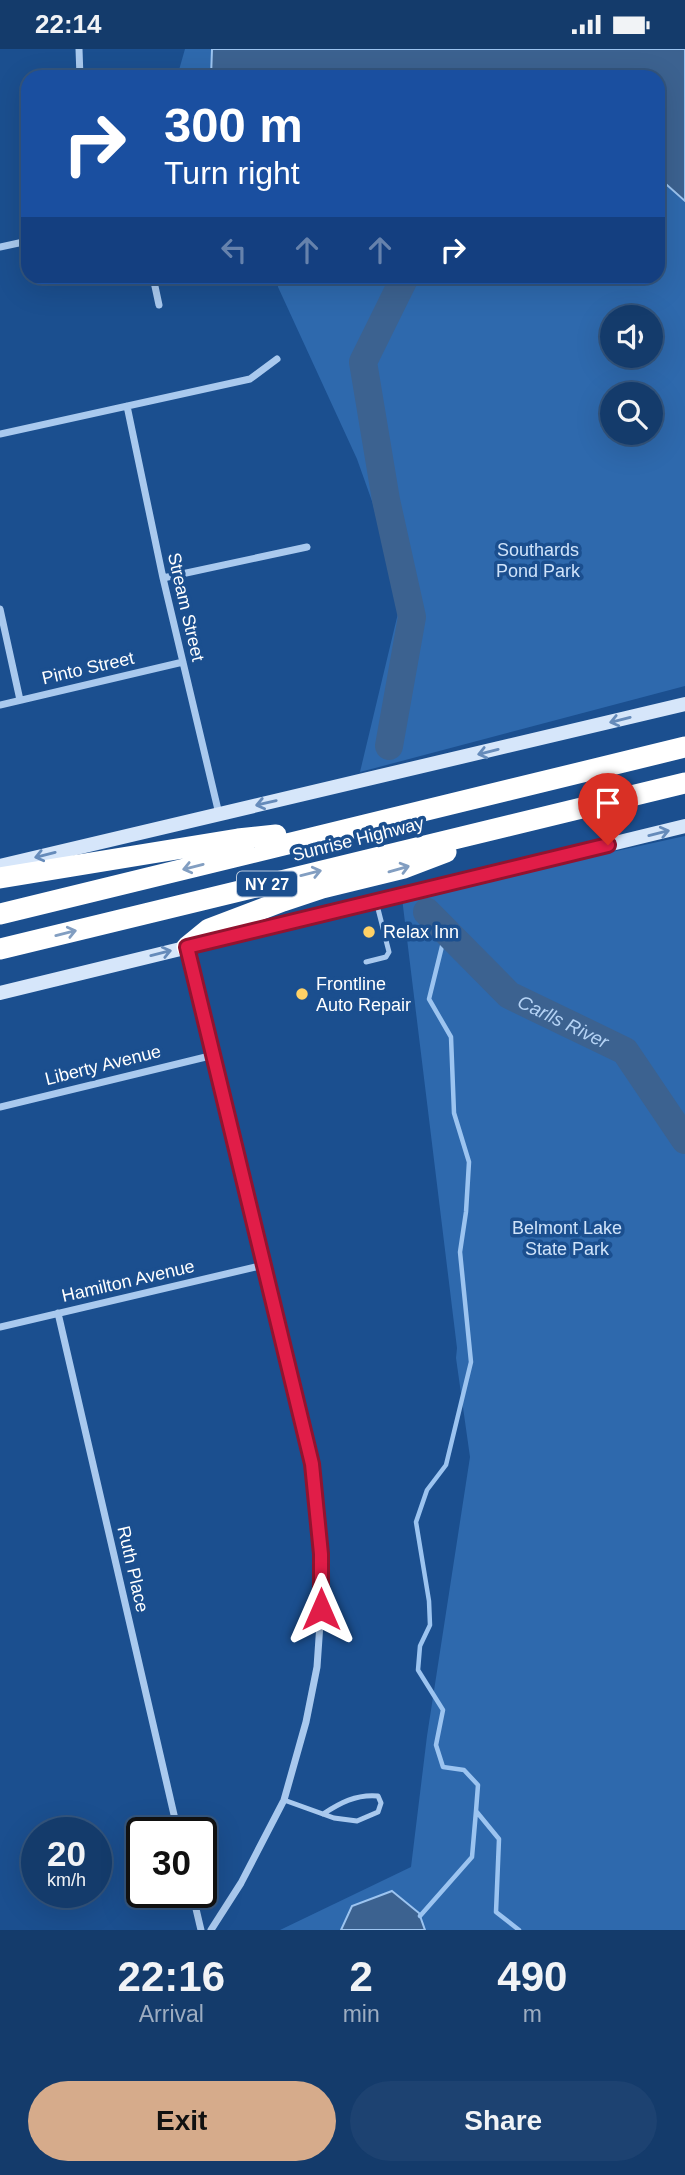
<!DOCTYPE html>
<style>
:root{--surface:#143b6b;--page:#1d4271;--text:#f1f3f6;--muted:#9dadc1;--line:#33557e;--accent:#d6ab8b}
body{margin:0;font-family:Helvetica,sans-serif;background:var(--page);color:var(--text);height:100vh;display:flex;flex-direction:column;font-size:26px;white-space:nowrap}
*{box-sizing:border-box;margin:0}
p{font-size:23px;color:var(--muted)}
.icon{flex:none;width:38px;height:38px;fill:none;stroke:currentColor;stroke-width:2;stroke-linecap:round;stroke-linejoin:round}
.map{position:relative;height:1881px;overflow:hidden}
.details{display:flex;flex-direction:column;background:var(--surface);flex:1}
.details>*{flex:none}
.guide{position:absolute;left:21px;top:21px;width:644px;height:214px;border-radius:21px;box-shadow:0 7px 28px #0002,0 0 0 2px var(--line);background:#1a4fa0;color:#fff;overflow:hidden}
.buttons{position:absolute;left:600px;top:256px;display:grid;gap:14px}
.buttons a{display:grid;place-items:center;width:63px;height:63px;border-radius:50%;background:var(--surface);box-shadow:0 7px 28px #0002,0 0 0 2px var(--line);font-size:35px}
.speed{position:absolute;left:21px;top:1768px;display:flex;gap:14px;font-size:35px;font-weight:700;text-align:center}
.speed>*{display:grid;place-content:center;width:91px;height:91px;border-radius:50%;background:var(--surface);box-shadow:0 7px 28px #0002,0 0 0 2px var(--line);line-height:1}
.speed small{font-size:18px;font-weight:400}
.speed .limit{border:4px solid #111;border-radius:10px;background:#fff;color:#111}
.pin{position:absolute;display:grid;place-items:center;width:60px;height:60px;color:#fff;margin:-72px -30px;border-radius:50% 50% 50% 0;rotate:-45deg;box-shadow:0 0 7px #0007}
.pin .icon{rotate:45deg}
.me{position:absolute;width:77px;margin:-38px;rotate:0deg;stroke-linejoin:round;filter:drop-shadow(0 0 5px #0008)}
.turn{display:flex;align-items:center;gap:24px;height:147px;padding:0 28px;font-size:32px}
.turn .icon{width:91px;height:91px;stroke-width:2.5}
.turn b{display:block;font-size:49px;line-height:60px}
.lanes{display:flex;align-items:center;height:66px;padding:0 28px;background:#0003;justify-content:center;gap:35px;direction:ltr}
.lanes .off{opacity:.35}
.eta{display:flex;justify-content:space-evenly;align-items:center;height:119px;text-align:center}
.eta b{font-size:42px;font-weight:800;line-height:49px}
.cta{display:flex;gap:14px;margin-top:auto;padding:14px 28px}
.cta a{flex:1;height:80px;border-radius:42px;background:var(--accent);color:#111;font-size:28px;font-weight:800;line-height:80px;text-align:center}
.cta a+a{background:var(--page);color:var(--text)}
.status{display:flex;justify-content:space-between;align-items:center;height:49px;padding:0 35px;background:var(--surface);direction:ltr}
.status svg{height:19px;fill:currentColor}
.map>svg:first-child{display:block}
.green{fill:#2e69ad;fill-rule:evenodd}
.water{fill:#3c6290;stroke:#9cc4f0;stroke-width:2}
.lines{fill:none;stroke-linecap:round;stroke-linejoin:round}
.stream{stroke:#9cc4f0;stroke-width:4.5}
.river{stroke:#3c6290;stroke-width:28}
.service{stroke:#a9c9ee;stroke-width:5}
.minor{stroke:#a9c9ee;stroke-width:7}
.secondary{stroke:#d6e6fa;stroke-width:14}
.motorway{stroke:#fff;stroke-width:21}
.oneway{stroke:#668bba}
.oneway2{stroke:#829ec1}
.route-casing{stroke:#92132f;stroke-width:18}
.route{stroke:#e11d48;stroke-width:12}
.poi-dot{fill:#ffd166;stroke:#1b4f8f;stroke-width:2.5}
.labels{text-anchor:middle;stroke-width:7;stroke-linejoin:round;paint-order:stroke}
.shield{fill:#1b4f8f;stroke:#bbcadd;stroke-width:2}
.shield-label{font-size:16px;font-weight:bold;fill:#fff}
.park-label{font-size:18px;fill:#cfe3fa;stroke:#1b4f8f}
.street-label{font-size:18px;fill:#fff;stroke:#1b4f8f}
.poi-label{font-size:18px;fill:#fff;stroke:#1b4f8f;text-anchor:start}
.water-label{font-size:19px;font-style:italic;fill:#b5d3f5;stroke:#1b4f8f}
</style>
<div class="status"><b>22:14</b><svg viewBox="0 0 49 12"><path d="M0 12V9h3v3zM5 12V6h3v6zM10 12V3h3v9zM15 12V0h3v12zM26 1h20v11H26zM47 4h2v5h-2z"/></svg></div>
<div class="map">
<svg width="685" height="1881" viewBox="0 0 685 1881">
<rect width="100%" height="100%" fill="#1b4f8f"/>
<path class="green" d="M185 0H685V637L360 723 399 560 373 455 357 410 278 238V228H658V28H177ZM612 268H651V306H612ZM612 345H651V383H612Z
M685 787V1881H280L411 1818 427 1687 470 1408 456 1309 457 1299 402 849Z"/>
<path class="water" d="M212 0H685V152L658 128V28H211Z
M392 1842 419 1864 425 1881H341L352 1857Z"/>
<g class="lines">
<path class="stream" d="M446 881 429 950 451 988 454 1064 469 1113 466 1163 460 1203 471 1313 446 1416 427 1441 416 1473 429 1552 430 1576 420 1597 418 1621 443 1661 436 1696 443 1718 464 1721 478 1736 476 1762 499 1790 496 1863 519 1881
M420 1867 472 1808 476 1762"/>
<g class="river">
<path d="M389 697 412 568 386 451 363 313 405 228"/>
<path id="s1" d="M427 863 509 946 625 1002 685 1091"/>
</g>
<path class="service" d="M366 913 386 908 389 903 376 852
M284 1751 334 1769 357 1772 378 1763 381 1754 378 1747C356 1745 340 1754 323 1765"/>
<path class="minor" d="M79 0 80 28
M0 198 28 192
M153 228 159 256
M127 357 163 529 219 765
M0 385 250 330 277 310
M163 529 307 498
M0 560 20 651
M0 656 183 613
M188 899 312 1415 321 1505V1560L317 1618 306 1673 284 1751 241 1834 211 1881
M0 1058 214 1006
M58 1264 178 1783
M0 1278 264 1216
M192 1843 201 1881"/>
<path class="secondary" d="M0 817 685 655
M0 944 685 777"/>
<path class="motorway" d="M0 829 238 790 276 786
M0 865 685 698
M187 898 209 880 283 852 322 839 404 819 446 803
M0 900 685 734"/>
</g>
<defs><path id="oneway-shaft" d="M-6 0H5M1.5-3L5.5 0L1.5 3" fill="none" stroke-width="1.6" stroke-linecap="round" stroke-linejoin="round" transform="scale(1.75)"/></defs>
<g class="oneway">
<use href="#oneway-shaft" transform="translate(620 671) rotate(166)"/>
<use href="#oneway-shaft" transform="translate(488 703) rotate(166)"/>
<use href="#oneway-shaft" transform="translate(266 754) rotate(167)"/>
<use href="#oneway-shaft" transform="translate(659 784) rotate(-14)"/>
<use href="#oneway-shaft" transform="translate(45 806) rotate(166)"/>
<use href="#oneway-shaft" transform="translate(161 904) rotate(-14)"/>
</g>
<g class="oneway2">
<use href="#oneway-shaft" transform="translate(193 818) rotate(166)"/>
<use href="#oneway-shaft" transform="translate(399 820) rotate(-16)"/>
<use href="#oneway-shaft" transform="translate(311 824) rotate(-14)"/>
<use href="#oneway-shaft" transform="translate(66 884) rotate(-14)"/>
</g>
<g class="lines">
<defs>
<path id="route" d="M321 1560V1505L312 1415 187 898 608 796"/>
</defs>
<use href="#route" class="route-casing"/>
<use href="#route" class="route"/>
</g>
<g class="poi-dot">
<circle cx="369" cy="883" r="7"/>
<circle cx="302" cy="945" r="7"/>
</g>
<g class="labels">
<rect class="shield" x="237" y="822.5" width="60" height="25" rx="5"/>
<g class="shield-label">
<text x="267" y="841">NY 27</text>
</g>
<g class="park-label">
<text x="538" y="507">Southards<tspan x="538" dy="21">Pond Park</tspan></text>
<text x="567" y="1185">Belmont Lake<tspan x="567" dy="21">State Park</tspan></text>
</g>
<g class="street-label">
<text transform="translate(186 558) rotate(77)" y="6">Stream Street</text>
<text transform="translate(88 619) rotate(-13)" y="6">Pinto Street</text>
<text transform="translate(358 790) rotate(-14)" y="6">Sunrise Highway</text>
<text transform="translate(103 1016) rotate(-14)" y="6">Liberty Avenue</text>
<text transform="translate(128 1232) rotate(-13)" y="6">Hamilton Avenue</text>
<text transform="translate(133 1520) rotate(77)" y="6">Ruth Place</text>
</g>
<g class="poi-label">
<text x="383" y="889">Relax Inn</text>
<text x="316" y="941">Frontline<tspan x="316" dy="21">Auto Repair</tspan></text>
</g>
<g class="water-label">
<text dy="7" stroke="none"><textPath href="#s1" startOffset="177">Carlls River</textPath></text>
</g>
</g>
</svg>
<div class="buttons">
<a><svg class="icon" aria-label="sound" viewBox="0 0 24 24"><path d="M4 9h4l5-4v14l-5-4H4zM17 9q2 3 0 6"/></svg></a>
<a><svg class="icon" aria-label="search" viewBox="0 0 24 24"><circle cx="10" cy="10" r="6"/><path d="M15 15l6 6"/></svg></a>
</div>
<div class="speed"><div>20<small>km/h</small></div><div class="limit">30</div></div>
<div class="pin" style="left:608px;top:796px;background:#d93025"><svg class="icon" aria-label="arrive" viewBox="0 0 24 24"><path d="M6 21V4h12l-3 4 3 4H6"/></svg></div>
<svg class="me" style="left:321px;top:1560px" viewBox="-20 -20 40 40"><path d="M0-17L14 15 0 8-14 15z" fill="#e11d48" stroke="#fff" stroke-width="4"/></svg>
<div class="guide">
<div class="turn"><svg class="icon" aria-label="right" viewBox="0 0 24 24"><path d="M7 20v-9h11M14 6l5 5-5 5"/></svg><div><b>300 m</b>Turn right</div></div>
<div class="lanes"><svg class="icon off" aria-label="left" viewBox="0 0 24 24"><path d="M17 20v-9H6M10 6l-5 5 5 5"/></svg><svg class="icon off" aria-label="ahead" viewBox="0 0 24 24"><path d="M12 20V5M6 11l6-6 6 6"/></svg><svg class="icon off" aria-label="ahead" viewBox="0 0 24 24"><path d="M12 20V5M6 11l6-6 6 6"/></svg><svg class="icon" aria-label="right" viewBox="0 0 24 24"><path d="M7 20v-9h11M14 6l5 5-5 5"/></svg></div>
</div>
</div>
<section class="details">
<div class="eta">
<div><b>22:16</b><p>Arrival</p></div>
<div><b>2</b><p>min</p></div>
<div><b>490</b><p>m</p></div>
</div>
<div class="cta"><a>Exit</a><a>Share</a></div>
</section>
